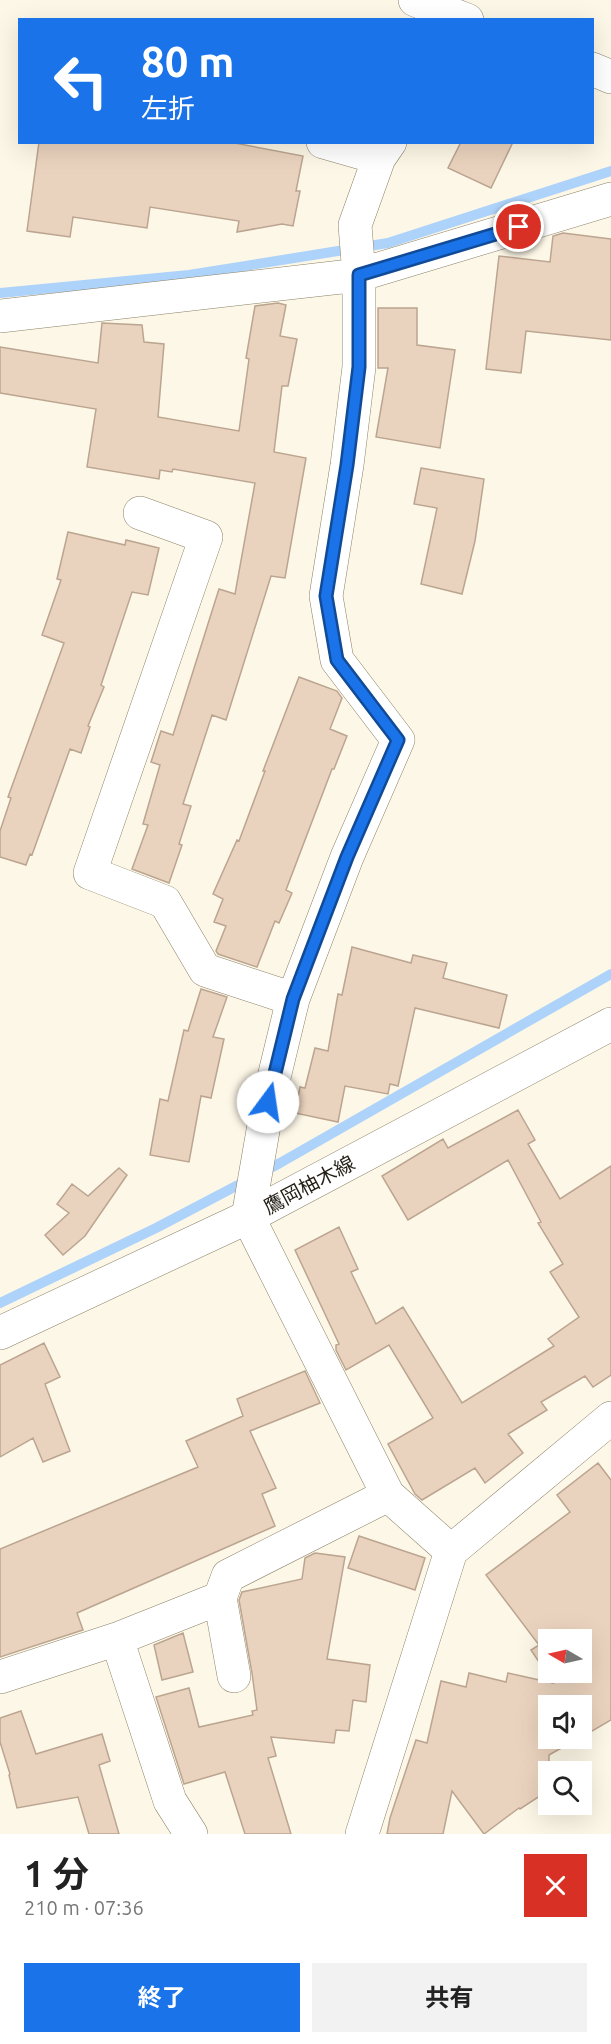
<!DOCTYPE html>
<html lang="ja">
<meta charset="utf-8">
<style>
:root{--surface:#fff;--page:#f2f2f2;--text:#222;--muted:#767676;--accent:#1a73e8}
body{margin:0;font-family:Ubuntu,"Noto Sans JP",sans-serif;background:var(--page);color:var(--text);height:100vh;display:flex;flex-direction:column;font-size:22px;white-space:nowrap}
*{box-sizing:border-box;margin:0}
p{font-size:20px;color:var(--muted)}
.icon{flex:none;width:33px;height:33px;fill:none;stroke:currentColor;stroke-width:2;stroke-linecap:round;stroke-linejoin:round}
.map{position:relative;height:1834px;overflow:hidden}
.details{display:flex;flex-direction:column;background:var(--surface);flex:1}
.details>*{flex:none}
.hud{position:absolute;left:18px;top:18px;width:576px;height:126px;border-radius:0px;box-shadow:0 6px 24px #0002;background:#1a73e8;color:#fff;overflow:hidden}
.needle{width:39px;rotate:279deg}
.tools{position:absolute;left:538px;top:1629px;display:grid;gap:12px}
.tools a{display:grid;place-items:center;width:54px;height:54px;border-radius:0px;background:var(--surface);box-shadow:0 6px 24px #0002;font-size:30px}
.pin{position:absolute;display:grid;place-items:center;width:51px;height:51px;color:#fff;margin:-26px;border:3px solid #fff;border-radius:50%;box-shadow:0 2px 6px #0007}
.me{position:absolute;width:66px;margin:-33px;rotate:14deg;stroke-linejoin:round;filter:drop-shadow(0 0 4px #0008)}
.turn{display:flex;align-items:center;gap:21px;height:126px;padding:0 24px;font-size:27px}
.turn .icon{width:78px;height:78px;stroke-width:2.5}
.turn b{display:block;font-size:42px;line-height:51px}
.round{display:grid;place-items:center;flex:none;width:63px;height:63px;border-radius:0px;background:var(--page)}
.headline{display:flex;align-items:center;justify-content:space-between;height:102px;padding:0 24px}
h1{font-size:36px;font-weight:700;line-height:45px}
.button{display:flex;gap:12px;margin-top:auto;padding:12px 24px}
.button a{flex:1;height:69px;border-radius:0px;background:var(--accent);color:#fff;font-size:24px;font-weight:700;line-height:69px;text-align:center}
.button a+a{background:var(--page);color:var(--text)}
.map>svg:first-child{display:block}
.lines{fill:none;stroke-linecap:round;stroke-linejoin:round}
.stream{stroke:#aed3fa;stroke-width:10}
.building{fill:#ead3be;stroke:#bba590;stroke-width:1.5;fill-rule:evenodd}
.minor-casing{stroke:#8b8268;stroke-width:34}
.major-casing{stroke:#8b8268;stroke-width:34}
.minor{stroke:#fff;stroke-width:33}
.major{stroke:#fff;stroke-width:33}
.route-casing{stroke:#114b97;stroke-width:15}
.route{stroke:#1a73e8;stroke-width:10}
.labels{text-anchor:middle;stroke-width:5;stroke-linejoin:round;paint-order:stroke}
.street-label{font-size:20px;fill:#231f15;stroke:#fff}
</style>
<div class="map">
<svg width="611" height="1834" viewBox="0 0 611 1834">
<rect width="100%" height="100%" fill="#fdf7e7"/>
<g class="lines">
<path class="stream" d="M0 293 189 275 388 243 611 171
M0 1303 156 1228 280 1163 611 974"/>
</g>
<path class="building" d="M39 142H229L303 156 296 191H300L293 226 282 224 237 232 239 221 150 207 147 228 73 217 70 237 27 231Z
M461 142H513L491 188 448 168Z
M563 233 611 239V340L526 331 521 373 486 369 499 256 550 262 553 236Z
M278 303 286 305 280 336 297 339 288 386H282L274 452 306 458 285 578 271 576 226 720 212 715 183 804 191 806 179 844 182 845 169 883 132 869 148 825 143 824 160 765 151 762 161 731 173 735 219 589 235 594 255 483 173 469 172 472 160 470 159 479 87 467 96 409 0 393V347L98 363 102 323 142 325 144 342 164 344 158 417 239 431 249 359 246 358 255 306Z
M378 308H417V345L455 350 440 448 376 437 388 368H378Z
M421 468 484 479 475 541 462 594 421 584 437 508 414 504Z
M68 532 125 545 126 540 159 548 148 595 132 592 101 685 104 687 88 726 90 727 81 753 70 749 32 855 30 854 26 865 0 857V831L11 798 8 797 64 643 42 635 61 580 57 579Z
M299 677 337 691 342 698 330 729 347 736 334 769H332L286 890 292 893 279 923 275 921 257 967 218 954 216 951 226 926 214 922 223 899 213 894 237 840 239 841 265 771H263Z
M352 947 411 963 413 955 447 963 443 978 507 995 499 1028 415 1008 398 1086 390 1084 388 1094 345 1086 338 1122 295 1113 300 1087 305 1088 315 1048 328 1051 338 994 342 995Z
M201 989 227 997 213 1037 224 1039 211 1098 201 1096 189 1162 150 1155 160 1099 168 1101 184 1030 188 1031Z
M518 1110 535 1140 528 1144 560 1199 611 1166V1375L593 1387 585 1376 541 1402 547 1410 508 1434 523 1453 485 1483 475 1468 422 1500 415 1494 388 1444 433 1418 389 1345 346 1370 336 1350V1345L339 1344 295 1250 339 1227 358 1269 351 1272 376 1324 403 1307 462 1403 554 1346 548 1339 579 1317 550 1272 563 1264 538 1223 541 1222 508 1160 408 1220 382 1176 443 1139 448 1148Z
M119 1168 127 1175 85 1236 63 1255 45 1235 69 1213 57 1204 72 1184 88 1196Z
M44 1343 60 1377 45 1384 70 1451 43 1462 33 1438 0 1457V1365Z
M305 1371 320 1403 250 1431 276 1488 262 1494 275 1526 77 1613 83 1630 0 1657V1549L198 1467 186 1441 243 1416 237 1399Z
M598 1463 611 1480V1720L582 1737V1706H549V1738H579L549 1755V1790L520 1809 519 1808 484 1834 452 1791 443 1834H387L390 1818 416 1740 427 1743 441 1681 466 1687 469 1673 506 1682 508 1673 553 1683 531 1650 539 1645 486 1575 570 1512 557 1495ZM549 1640H582V1672H549Z
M359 1536 425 1558 415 1590 348 1568Z
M315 1553 345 1557 327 1659 370 1665 366 1702 353 1700 349 1731 336 1730 334 1743 271 1737 276 1756 268 1758 291 1834H245L225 1772 184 1784 156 1697 189 1688 199 1727 253 1715 252 1711 257 1710 252 1673 239 1600 242 1592 302 1579 305 1558Z
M183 1633 193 1672 162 1680 154 1645Z
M21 1711 36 1754 102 1734 110 1761 99 1765 119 1834H89L78 1797 17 1808 9 1775 10 1774 0 1742V1718Z"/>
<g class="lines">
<defs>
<path id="minor" d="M415 0 467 20
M592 69 611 77
M323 142 379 158
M390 142 379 158 355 225 359 275V367L347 465 326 596 337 660 398 740 347 857 293 999 268 1102 248 1217 388 1495 451 1551
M0 316 359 275 611 199
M140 513 206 537 90 873 165 902 205 970 293 999
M117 1639 170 1801 191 1834
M234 1676 220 1598 228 1576 388 1495
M0 1677 117 1639 220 1598
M362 1834 451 1551 611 1418"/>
<path id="major" d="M0 1333 248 1217 611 1024"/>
</defs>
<use href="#minor" class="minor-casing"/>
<use href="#major" class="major-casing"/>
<use href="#minor" class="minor"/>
<use href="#major" class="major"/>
</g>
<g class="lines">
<defs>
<path id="route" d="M268 1102 293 999 347 857 398 740 337 660 326 596 347 465 359 367V275L519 227"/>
</defs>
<use href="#route" class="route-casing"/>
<use href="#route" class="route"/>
</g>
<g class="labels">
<g class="street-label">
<text transform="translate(309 1185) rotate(-28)" y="7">鷹岡柚木線</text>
</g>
</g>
</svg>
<div class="tools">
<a><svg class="needle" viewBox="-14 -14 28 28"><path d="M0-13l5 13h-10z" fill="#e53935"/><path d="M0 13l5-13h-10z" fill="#767676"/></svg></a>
<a><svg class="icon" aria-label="sound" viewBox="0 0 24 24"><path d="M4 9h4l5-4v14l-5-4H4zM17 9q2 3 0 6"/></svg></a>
<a><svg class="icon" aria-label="search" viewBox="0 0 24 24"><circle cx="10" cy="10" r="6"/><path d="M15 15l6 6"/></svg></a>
</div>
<div class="pin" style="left:519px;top:227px;background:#d93025"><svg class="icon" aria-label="arrive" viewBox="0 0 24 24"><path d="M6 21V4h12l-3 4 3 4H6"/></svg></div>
<svg class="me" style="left:268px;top:1102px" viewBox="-20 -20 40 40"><circle r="19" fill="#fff"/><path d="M0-13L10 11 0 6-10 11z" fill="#1a73e8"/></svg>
<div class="hud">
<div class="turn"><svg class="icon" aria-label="left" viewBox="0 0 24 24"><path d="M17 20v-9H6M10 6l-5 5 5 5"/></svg><div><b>80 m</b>左折</div></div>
</div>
</div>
<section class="details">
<div class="headline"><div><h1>1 分</h1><p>210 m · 07:36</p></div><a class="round" style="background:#d93025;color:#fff"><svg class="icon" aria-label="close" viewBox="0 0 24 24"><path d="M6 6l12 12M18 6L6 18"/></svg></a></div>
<div class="button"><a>終了</a><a>共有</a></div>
</section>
